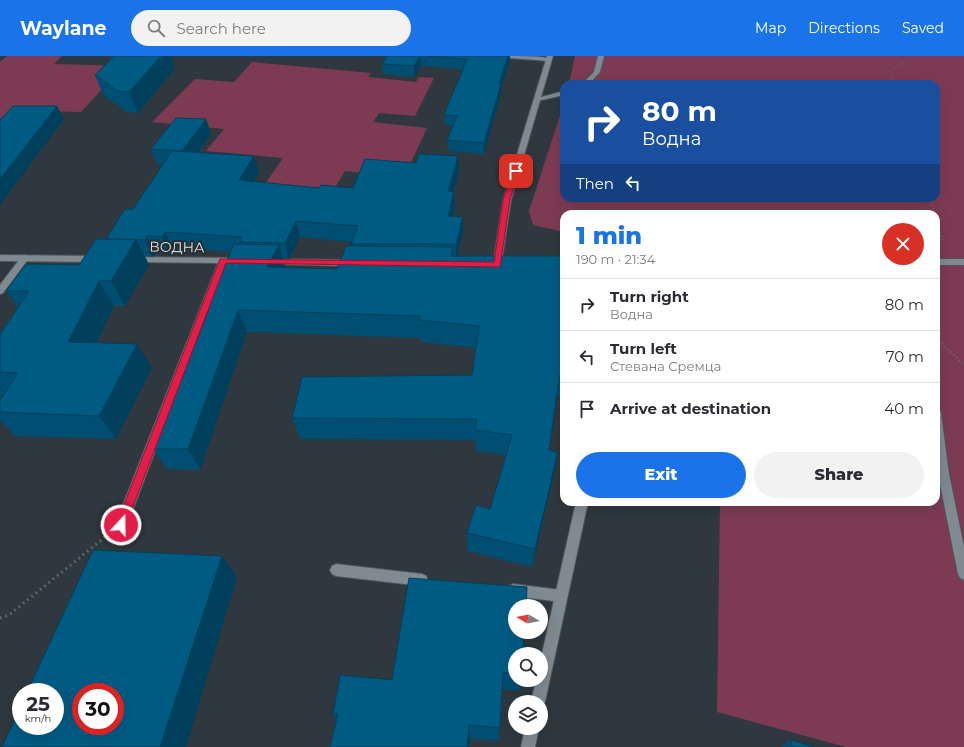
<!DOCTYPE html>
<meta charset="utf-8">
<style>
:root{--surface:#fff;--page:#f2f2f3;--text:#2b2b33;--muted:#7c7c81;--line:#e1e1e2;--accent:#1a73e8}
body{margin:0;font-family:Montserrat,sans-serif;background:var(--page);color:var(--text);height:100vh;display:flex;flex-direction:column;font-size:15px;white-space:nowrap}
*{box-sizing:border-box;margin:0}
p{font-size:13px;color:var(--muted)}
.icon{flex:none;width:22px;height:22px;fill:none;stroke:currentColor;stroke-width:2;stroke-linecap:round;stroke-linejoin:round}
.map{position:relative;flex:1;overflow:hidden}
.panel{position:absolute;left:560px;top:154px;width:380px;height:296px;display:flex;flex-direction:column;background:var(--surface);border-radius:12px;box-shadow:0 4px 16px #0002}
.panel>*{flex:none}
.banner{position:absolute;left:560px;top:24px;width:380px;height:122px;border-radius:12px;box-shadow:0 4px 16px #0002;background:#1a4fa0;color:#fff;overflow:hidden}
.needle{width:26px;rotate:279deg}
.fabs{position:absolute;left:508px;top:543px;display:grid;gap:8px}
.fabs a{display:grid;place-items:center;width:40px;height:40px;border-radius:50%;background:var(--surface);box-shadow:0 4px 16px #0002;font-size:20px}
.speed{position:absolute;left:12px;top:627px;display:flex;gap:8px;font-size:20px;font-weight:700;text-align:center}
.speed>*{display:grid;place-content:center;width:52px;height:52px;border-radius:50%;background:var(--surface);box-shadow:0 4px 16px #0002;line-height:1}
.speed small{font-size:10px;font-weight:400}
.speed .limit{border:6px solid #d22;background:#fff;color:#111}
.pin{position:absolute;display:grid;place-items:center;width:34px;height:34px;color:#fff;margin:-17px;border-radius:8px;box-shadow:0 2px 6px #0006}
.me{position:absolute;width:44px;margin:-22px;rotate:21deg;stroke-linejoin:round;filter:drop-shadow(0 0 3px #0008)}
.turn{display:flex;align-items:center;gap:14px;height:84px;padding:0 16px;font-size:18px}
.turn .icon{width:52px;height:52px;stroke-width:2.5}
.turn b{display:block;font-size:28px;line-height:34px}
.then{display:flex;align-items:center;height:38px;padding:0 16px;background:#0003;gap:8px;font-size:15px}
.round{display:grid;place-items:center;flex:none;width:42px;height:42px;border-radius:21px;background:var(--page)}
.overview{display:flex;align-items:center;justify-content:space-between;height:68px;padding:0 16px}
h1{font-size:24px;font-weight:800;line-height:30px;color:var(--accent)}
.primary-button{display:flex;gap:8px;margin-top:auto;padding:8px 16px}
.primary-button a{flex:1;height:46px;border-radius:24px;background:var(--accent);color:#fff;font-size:16px;font-weight:800;line-height:46px;text-align:center}
.primary-button a+a{background:var(--page);color:var(--text)}
ul{padding:0;list-style:none}
li{display:flex;align-items:center;gap:12px;height:52px;padding:0 16px;border-top:1px solid var(--line)}
li div{flex:1}
li b{display:block;font-size:15px}
li em{font-style:normal}
header{display:flex;align-items:center;gap:24px;box-sizing:border-box;height:56px;padding:0 20px;background:var(--accent);color:#fff}
header strong{font-size:19px}
nav{display:flex;gap:22px;margin-inline-start:auto;font-size:14px}
.search{width:280px;height:36px;background:var(--page);display:flex;align-items:center;gap:10px;box-sizing:border-box;padding:0 14px;border-radius:22px;color:var(--muted);font-size:15px}
.map>svg:first-child{display:block}
.green{fill:#7d3b53}
.lines{fill:none;stroke-linecap:round;stroke-linejoin:round}
.lane-casing{stroke:#4e565b;stroke-width:2}
.street-casing{stroke:#4e565b;stroke-width:2}
.path-far3{stroke:#666e73;stroke-width:1.5;stroke-dasharray:0.5 2;stroke-linecap:butt}
.path-far2{stroke:#666e73;stroke-width:2;stroke-dasharray:1 2.5;stroke-linecap:butt}
.path-far1{stroke:#666e73;stroke-width:2.5;stroke-dasharray:1 3;stroke-linecap:butt}
.path{stroke:#666e73;stroke-width:3;stroke-dasharray:1.5 4;stroke-linecap:butt}
.lane{fill:#808a91;fill-rule:evenodd}
.street{fill:#808a91;fill-rule:evenodd}
.wall{fill:#004e71;fill-rule:evenodd}
.shaded-wall{fill:#00405c}
.building{fill:#005b83;stroke:#00405c;fill-rule:evenodd}
.route{fill:#e11d48;stroke:#92132f}
.labels{text-anchor:middle;stroke-width:4;stroke-linejoin:round;paint-order:stroke}
.street-label{font-size:14px;fill:#dde2e6;stroke:#252e33}
</style>
<header>
<strong>Waylane</strong>
<div class="search"><svg class="icon" aria-label="search" viewBox="0 0 24 24"><circle cx="10" cy="10" r="6"/><path d="M15 15l6 6"/></svg>Search here</div>
<nav><a>Map</a><a>Directions</a><a>Saved</a></nav>
</header>
<div class="map">
<svg width="964" height="691" viewBox="0 0 964 691">
<rect width="100%" height="100%" fill="#2f383e"/>
<path class="green" d="M7 0H62L54 8 123 10 81 56 17 54 0 70V6Z
M575 0H964V691H846L717 656 720 446H936V158H564V176L533 169 529 155 564 47V142H936V28H569Z
M252 6 371 17 368 21 416 26 419 21 434 22 415 60 379 57 373 66 427 72 404 121 345 115 333 135 265 128 283 102 206 95 224 73 152 66 195 23 234 26Z"/>
<g class="lines">
<defs>
<path id="lane" d="M506 0C517 0 543 0 552 3L549 5 509 2Z
M598 0H604L600 16 589 28H582L594 16Z
M564 35V39L537 45 534 43Z
M25 199 29 202 3 237 0 238V229L22 200Z
M336 508 422 518 426 520 428 524 426 528 422 530 336 520 332 518 330 514 332 510Z
M513 528 561 534 565 536 567 540 565 544 561 546 513 540 509 538 507 534 509 530Z"/>
<path id="street" d="M547 0H553L511 144 501 209 497 212 493 209 503 144Z
M0 199 96 200 100 203 96 206 0 205Z
M134 201 240 202 244 205 240 208H226L127 469 125 473 121 474 117 473 115 469 218 207 131 206 130 204Z
M270 203 352 204 356 207 352 210 267 208 266 206Z
M936 203H964V209H936Z
M936 353 940 354 941 357 949 418 964 491V524L960 522 958 518 938 418 936 402Z
M576 446H588L545 646 541 652V646H531L536 624H541V602Z
M525 672H539L535 691H521Z"/>
</defs>
<use href="#lane" class="lane-casing"/>
<use href="#street" class="street-casing"/>
<path class="path-far3" d="M893 28 891 15 898 9 909 5"/>
<path class="path-far2" d="M930 142 935 158
M936 163 943 186"/>
<path class="path-far1" d="M936 282 964 309"/>
<path class="path" d="M0 562 9 559 105 481"/>
<use href="#lane" class="lane"/>
<use href="#street" class="street"/>
</g>
<path class="wall" d="M387 0H510V4L501 31V38L484 98 448 95 447 84 453 70 445 69 444 59 463 13 421 10 414 21 383 18 382 8Z
M175 12 138 57 127 56 104 40 95 19Z
M206 63 211 78 198 97 259 116 253 126 319 132H353L459 116 453 136H454L455 152 453 160 463 177 457 200H564V340L557 339 549 394 554 417 532 511 468 495 467 477 490 453 506 399 476 395 475 384 300 383 292 362 472 319 476 292 421 286V282L247 276 200 414 167 413 153 393 207 258 205 253 231 196 172 192 169 197 155 196 153 201 145 200 149 209 125 250H114L97 287 137 288 152 312 116 383 15 380 0 364V344L3 340 0 339V278L18 251 6 235 79 209 106 183 133 153 163 108H157L151 93ZM300 181 352 186 351 188V190L337 213 285 211 283 203H289Z
M515 598V624H521L520 635 502 633 499 685 470 683 469 691H330L337 664 333 658 392 624Z
M791 684 815 691H780Z"/>
<path class="shaded-wall" d="M161 0H171L175 12 138 57 129 36Z
M420 0 421 10 414 21V10Z
M508 0H510V4L501 31V38L484 98V87L499 27Z
M57 50 64 63 0 149V123Z
M206 63 211 78 188 110 182 95Z
M254 100 259 116 244 141 239 124Z
M458 100 459 116 448 152V135Z
M454 136 455 152 449 176 448 160Z
M463 161V177L456 204V188Z
M296 165 300 181 289 203 285 187Z
M165 176 172 192 169 197 162 181Z
M147 180 155 196 153 201 145 184Z
M136 183 149 209 125 250 111 225Z
M279 189 285 211H267Z
M453 191 454 213 451 200Z
M99 225 114 250 86 310 68 286Z
M238 254 247 276 200 414 188 393Z
M137 288 152 312 116 383 99 360Z
M558 396 554 417 532 511 535 493Z
M222 500 237 521 186 691H160Z
M469 669 470 683 469 691H467Z"/>
<path class="building" d="M114 0H161L129 36 118 35 95 19Z
M387 0H420L414 10 382 8Z
M427 0H508L499 27 501 28 484 87 447 84 457 60 444 59 467 3Z
M13 50H57L0 123V64Z
M176 62 206 63 182 95 151 93Z
M172 95 254 100 239 124 319 132 321 129 353 132 365 103 416 107 419 98 458 100 448 135 454 136 448 160 463 161 456 188H351L358 170 296 165 285 187 240 186 242 181 165 176 162 181 147 180 145 184 106 183 125 153H133Z
M96 183H136L111 225H99L68 286 137 288 99 360 0 356V344L18 317 0 316V278L29 235H6L26 208 79 209Z
M234 188 279 189 267 211 337 213 346 190 453 191 451 200H564V318H560L549 394 558 396 535 493 467 477 476 449 490 453 512 379 475 374 477 363 292 362 302 321 472 319 479 270 419 264 420 260 238 254 188 393H153L209 253H205Z
M93 494 222 500 160 691H2L21 650V670H55V636H27ZM81 636H115V670H81Z
M409 522 527 531 526 550H515V576H524L523 598H515V618L503 617 500 672 469 669 467 691H330L338 658H333L340 619 392 624Z
M791 684 815 691H792Z"/>
<path class="route" d="M516 113 519 115 510 144 500 211 226 207 126 469 125 472 121 473 117 472 116 469 220 203 494 206 503 144 512 115Z"/>
<g class="labels">
<g class="street-label">
<text transform="translate(177 191) rotate(1)" y="5">ВОДНА</text>
</g>
</g>
</svg>
<div class="fabs">
<a><svg class="needle" viewBox="-14 -14 28 28"><path d="M0-13l5 13h-10z" fill="#e53935"/><path d="M0 13l5-13h-10z" fill="#7c7c81"/></svg></a>
<a><svg class="icon" aria-label="search" viewBox="0 0 24 24"><circle cx="10" cy="10" r="6"/><path d="M15 15l6 6"/></svg></a>
<a><svg class="icon" aria-label="layers" viewBox="0 0 24 24"><path d="M12 4l9 5-9 5-9-5zM3 14l9 5 9-5"/></svg></a>
</div>
<div class="speed"><div>25<small>km/h</small></div><div class="limit">30</div></div>
<div class="pin" style="left:516px;top:115px;background:#d93025"><svg class="icon" aria-label="arrive" viewBox="0 0 24 24"><path d="M6 21V4h12l-3 4 3 4H6"/></svg></div>
<svg class="me" style="left:121px;top:469px" viewBox="-20 -20 40 40"><circle r="17" fill="#e11d48" stroke="#fff" stroke-width="3"/><path d="M0-11L8 9 0 5-8 9z" fill="#fff"/></svg>
<div class="banner">
<div class="turn"><svg class="icon" aria-label="right" viewBox="0 0 24 24"><path d="M7 20v-9h11M14 6l5 5-5 5"/></svg><div><b>80 m</b>Водна</div></div>
<div class="then">Then<svg class="icon" aria-label="left" viewBox="0 0 24 24"><path d="M17 20v-9H6M10 6l-5 5 5 5"/></svg></div>
</div>
<section class="panel">
<div class="overview"><div><h1>1 min</h1><p>190 m · 21:34</p></div><a class="round" style="background:#d93025;color:#fff"><svg class="icon" aria-label="close" viewBox="0 0 24 24"><path d="M6 6l12 12M18 6L6 18"/></svg></a></div>
<ul>
<li><svg class="icon" aria-label="right" viewBox="0 0 24 24"><path d="M7 20v-9h11M14 6l5 5-5 5"/></svg><div><b>Turn right</b><p>Водна</p></div><em>80 m</em></li>
<li><svg class="icon" aria-label="left" viewBox="0 0 24 24"><path d="M17 20v-9H6M10 6l-5 5 5 5"/></svg><div><b>Turn left</b><p>Стевана Сремца</p></div><em>70 m</em></li>
<li><svg class="icon" aria-label="arrive" viewBox="0 0 24 24"><path d="M6 21V4h12l-3 4 3 4H6"/></svg><div><b>Arrive at destination</b></div><em>40 m</em></li>
</ul>
<div class="primary-button"><a>Exit</a><a>Share</a></div>
</section>
</div>
